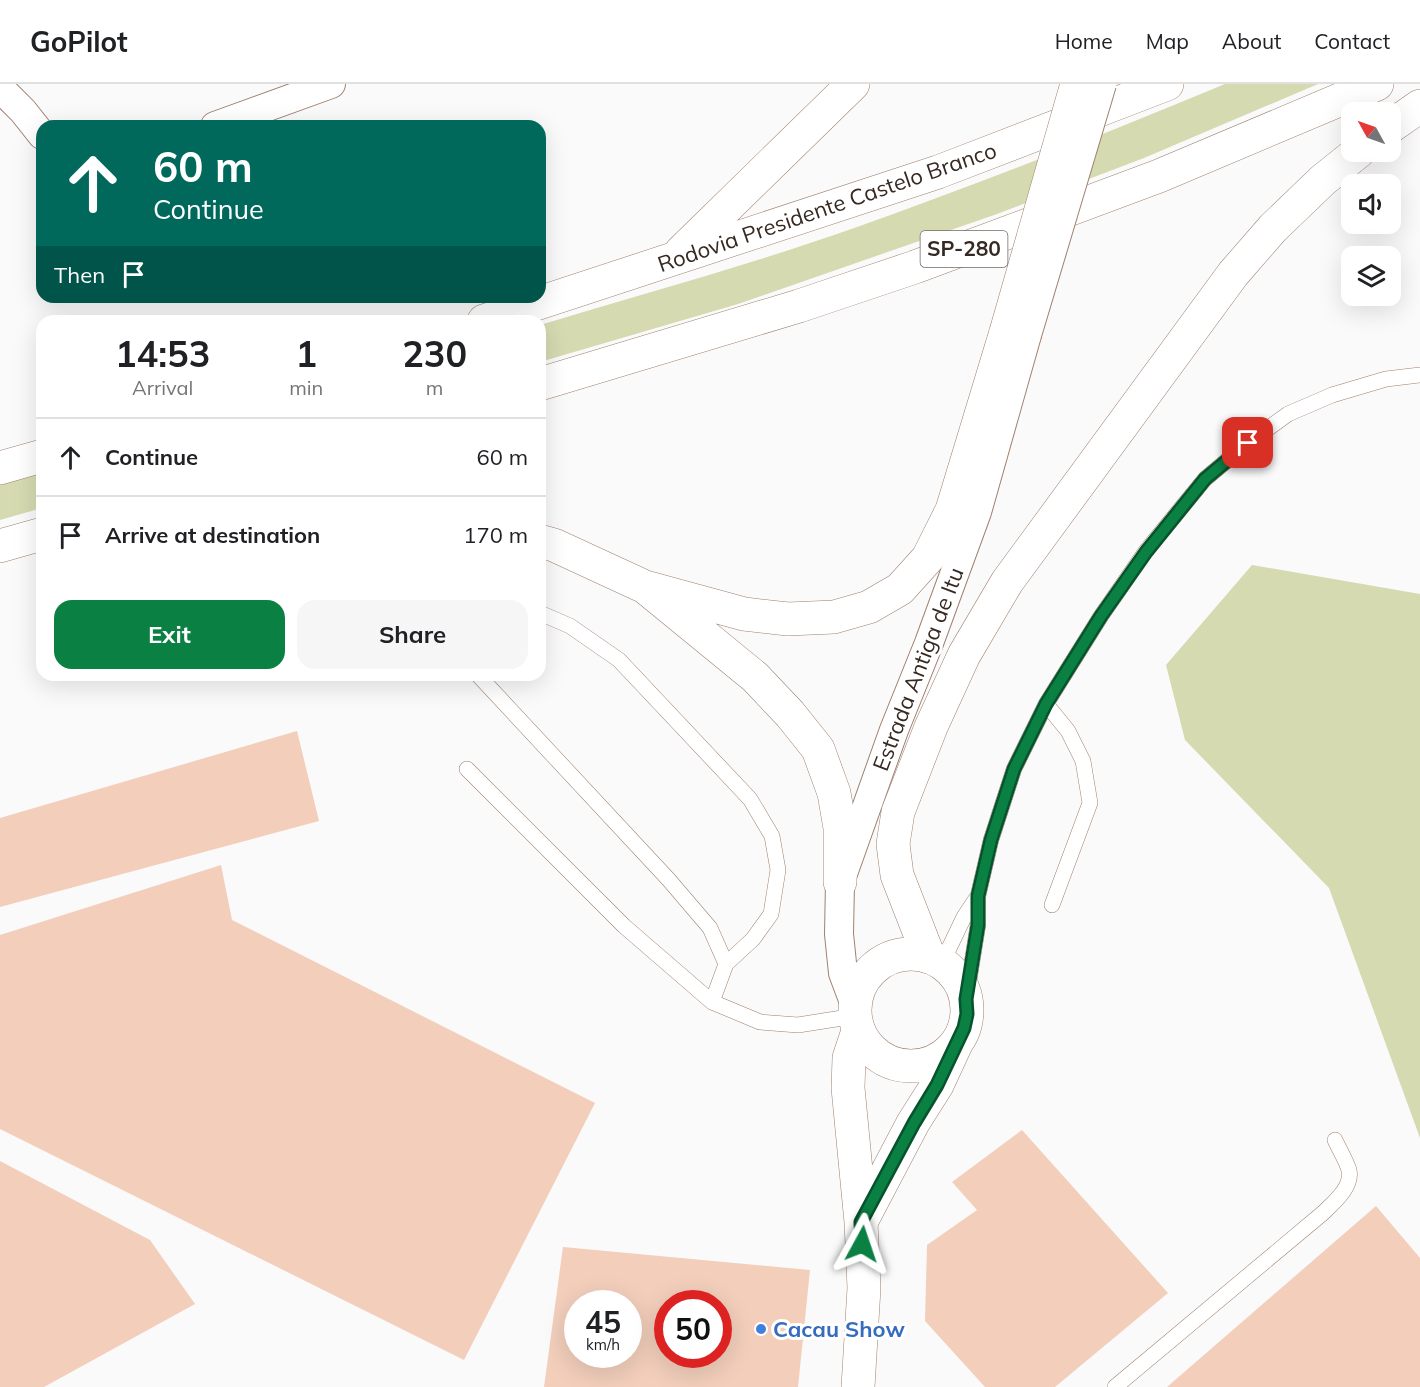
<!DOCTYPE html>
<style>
:root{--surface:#fff;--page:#f6f6f6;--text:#202124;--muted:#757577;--line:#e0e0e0;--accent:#0b8043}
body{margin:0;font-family:Mulish,sans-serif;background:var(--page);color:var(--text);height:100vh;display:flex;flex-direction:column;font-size:22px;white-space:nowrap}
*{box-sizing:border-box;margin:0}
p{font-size:20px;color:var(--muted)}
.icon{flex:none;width:33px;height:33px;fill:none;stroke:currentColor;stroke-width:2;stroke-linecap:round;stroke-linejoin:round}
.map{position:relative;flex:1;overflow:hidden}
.side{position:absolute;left:36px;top:231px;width:510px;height:366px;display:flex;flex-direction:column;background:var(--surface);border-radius:18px;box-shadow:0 6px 24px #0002}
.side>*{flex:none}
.banner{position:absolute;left:36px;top:36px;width:510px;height:183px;border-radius:18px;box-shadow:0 6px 24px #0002;background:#00695c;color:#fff;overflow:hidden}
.needle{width:39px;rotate:310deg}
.buttons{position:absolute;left:1341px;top:18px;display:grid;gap:12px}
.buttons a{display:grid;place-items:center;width:60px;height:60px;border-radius:12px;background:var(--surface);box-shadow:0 6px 24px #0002;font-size:30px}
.speed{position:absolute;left:564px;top:1206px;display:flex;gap:12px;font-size:30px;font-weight:700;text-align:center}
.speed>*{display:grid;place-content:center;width:78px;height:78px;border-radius:50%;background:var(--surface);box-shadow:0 6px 24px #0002;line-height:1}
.speed small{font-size:15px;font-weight:400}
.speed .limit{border:9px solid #d22;background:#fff;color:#111}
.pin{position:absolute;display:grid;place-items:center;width:51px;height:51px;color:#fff;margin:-26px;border-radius:12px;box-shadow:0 3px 9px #0006}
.me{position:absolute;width:66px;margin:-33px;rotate:5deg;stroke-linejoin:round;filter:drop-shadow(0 0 4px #0008)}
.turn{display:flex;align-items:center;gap:21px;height:126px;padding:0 18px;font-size:27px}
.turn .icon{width:78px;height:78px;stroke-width:2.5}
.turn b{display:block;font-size:42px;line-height:51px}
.then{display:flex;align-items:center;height:57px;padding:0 18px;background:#0003;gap:12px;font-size:22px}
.eta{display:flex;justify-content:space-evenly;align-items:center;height:102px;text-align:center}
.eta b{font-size:36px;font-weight:700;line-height:42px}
.button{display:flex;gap:12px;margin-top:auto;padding:12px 18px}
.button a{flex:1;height:69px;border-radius:18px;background:var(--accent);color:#fff;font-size:24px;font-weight:700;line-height:69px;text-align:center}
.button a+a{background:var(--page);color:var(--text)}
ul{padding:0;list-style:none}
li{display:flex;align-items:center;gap:18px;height:78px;padding:0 18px;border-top:2px solid var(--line)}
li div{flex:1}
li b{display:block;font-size:22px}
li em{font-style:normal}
header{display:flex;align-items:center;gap:36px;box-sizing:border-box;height:84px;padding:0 30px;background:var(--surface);border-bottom:2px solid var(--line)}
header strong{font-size:28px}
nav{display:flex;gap:33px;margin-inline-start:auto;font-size:21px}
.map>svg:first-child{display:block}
.green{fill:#d6dab1}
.building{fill:#f2cebb;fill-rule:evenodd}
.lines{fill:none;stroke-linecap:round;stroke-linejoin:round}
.lane-casing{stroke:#a0806e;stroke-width:16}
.street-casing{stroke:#a0806e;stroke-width:30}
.secondary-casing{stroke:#a0806e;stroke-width:34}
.highway-casing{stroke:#a0806e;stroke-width:34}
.lane{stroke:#fff;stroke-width:15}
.street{stroke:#fff;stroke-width:28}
.secondary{stroke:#fff;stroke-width:33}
.highway{stroke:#fff;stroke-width:33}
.street-bridge-casing{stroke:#a0806e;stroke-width:30;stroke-linecap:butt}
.highway-bridge-casing{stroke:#a0806e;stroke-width:34;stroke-linecap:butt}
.street-bridge{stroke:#fff;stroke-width:28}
.highway-bridge{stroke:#fff;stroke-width:33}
.route-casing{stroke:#07532c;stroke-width:15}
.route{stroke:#0b8043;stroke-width:10}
.shop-dot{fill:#3f7fe0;stroke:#fff;stroke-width:2}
.labels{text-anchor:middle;stroke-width:6;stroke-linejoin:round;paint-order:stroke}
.shield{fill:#fff;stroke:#726964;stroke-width:1.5}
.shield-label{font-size:21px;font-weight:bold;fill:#362921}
.street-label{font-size:22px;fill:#362921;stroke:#fff}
.shop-label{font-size:22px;font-weight:bold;fill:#366cbe;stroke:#fff;text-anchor:start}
</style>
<header>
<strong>GoPilot</strong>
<nav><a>Home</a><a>Map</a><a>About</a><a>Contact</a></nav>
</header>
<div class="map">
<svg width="1420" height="1303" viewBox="0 0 1420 1303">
<rect width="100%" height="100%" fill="#fafafa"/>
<path class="green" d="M1225 0H1318L1144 74 997 130 738 220 540 278V241C646 209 753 180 857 143 981 99 1103 51 1225 0Z
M42 389V424L0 436V401Z
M1252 481 1420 510V1054L1329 804 1185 656 1166 581Z"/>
<path class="building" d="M297 647 319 737 0 823V734Z
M221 781 232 836 595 1019 464 1276 0 1045V851Z
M1022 1046 1168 1209 1055 1303H985L925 1237 927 1161 977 1126 952 1098Z
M0 1077 150 1156 195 1220 44 1303H0Z
M1376 1122 1420 1174V1303H1167Z
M563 1163 810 1186 798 1303H544ZM578 1220H628V1270H578ZM668 1220H718V1270H668Z"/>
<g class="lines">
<defs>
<path id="lane" d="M540 529 570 542 619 576 750 715 772 752 778 786 771 830 753 855 726 880
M478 591 669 796 710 844 726 880 712 918
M1046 620 1068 647 1083 677 1090 719 1052 821
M467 685 624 842 712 918 760 938 798 941 855 932
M942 879 964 833 978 812
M966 915 978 841V812L991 756 1014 685 1046 620 1101 532 1146 467 1205 395 1248 359 1288 330 1332 311 1386 295 1420 291
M1115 1303 1323 1129C1333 1119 1353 1103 1349 1086 1346 1076 1339 1065 1335 1056"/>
<path id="street" d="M0 4 23 27 42 51
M215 42 331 0
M855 921 843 889 839 850 840 798 894 646 929 559 977 428 1027 251"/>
<path id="secondary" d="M855 926a56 56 0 1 1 112 0a56 56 0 1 1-112 0Z
M861 1138 913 1039 937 1001 956 960
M858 1303 864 1204 861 1138 848 1004 849 974 858 947"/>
<path id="highway" d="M1390 43 1420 22
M681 168 853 0
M484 237 938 88 1167 0
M540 300 799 222 915 183 1159 92 1377 0
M0 384 42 372
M540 457 554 461 645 503 755 593 790 630 818 665 834 709 840 744V798
M0 462 42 450
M645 503 744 530 788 535 834 533 869 523 900 505 928 474 952 426 1006 248
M929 873 897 791 893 760 898 728 931 643 964 571 1007 498 1233 190 1273 144 1323 96 1358 68"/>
</defs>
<use href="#lane" class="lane-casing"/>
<use href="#street" class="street-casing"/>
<use href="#secondary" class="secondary-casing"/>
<use href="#highway" class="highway-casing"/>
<use href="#lane" class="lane"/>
<use href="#street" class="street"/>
<use href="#secondary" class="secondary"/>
<use href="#highway" class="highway"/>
<defs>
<path id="street-bridge" d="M1027 251 1102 0"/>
<path id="highway-bridge" d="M1006 248 1077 0"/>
</defs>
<use href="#street-bridge" class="street-bridge-casing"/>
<use href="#highway-bridge" class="highway-bridge-casing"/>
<use href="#street-bridge" class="street-bridge"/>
<use href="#highway-bridge" class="highway-bridge"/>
</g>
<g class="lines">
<defs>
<path id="route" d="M862 1160 861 1138 914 1039 937 1001 964 944 967 930 966 915 978 841V812L991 756 1014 685 1046 620 1101 532 1146 468 1205 395 1248 359"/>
</defs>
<use href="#route" class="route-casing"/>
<use href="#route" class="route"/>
</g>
<circle class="shop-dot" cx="761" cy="1245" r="6"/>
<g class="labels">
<rect class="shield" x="920.5" y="147" width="87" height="36" rx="4.5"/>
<g class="shield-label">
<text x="964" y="172">SP-280</text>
</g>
<g class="street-label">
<text transform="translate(827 123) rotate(-19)" y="8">Rodovia Presidente Castelo Branco</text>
<text transform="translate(918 585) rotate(-69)" y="8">Estrada Antiga de Itu</text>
</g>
<g class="shop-label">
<text x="773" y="1253">Cacau Show</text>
</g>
</g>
</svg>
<div class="buttons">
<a><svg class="needle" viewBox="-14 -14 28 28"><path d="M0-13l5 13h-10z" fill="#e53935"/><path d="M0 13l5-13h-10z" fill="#757577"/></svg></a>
<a><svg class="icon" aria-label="sound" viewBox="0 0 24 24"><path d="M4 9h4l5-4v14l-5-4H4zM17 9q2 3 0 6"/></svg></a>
<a><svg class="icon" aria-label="layers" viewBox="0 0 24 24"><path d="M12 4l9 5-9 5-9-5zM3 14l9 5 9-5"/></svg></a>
</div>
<div class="speed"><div>45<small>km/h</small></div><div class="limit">50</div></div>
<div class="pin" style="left:1248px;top:359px;background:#d93025"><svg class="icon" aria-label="arrive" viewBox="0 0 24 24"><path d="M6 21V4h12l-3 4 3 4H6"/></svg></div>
<svg class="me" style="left:862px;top:1160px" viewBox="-20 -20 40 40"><path d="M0-17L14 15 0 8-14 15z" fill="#0b8043" stroke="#fff" stroke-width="4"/></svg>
<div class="banner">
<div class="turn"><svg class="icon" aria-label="ahead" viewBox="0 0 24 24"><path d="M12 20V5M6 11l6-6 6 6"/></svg><div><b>60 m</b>Continue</div></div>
<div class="then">Then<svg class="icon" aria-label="arrive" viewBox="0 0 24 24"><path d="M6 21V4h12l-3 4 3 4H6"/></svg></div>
</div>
<section class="side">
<div class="eta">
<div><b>14:53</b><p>Arrival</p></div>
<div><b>1</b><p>min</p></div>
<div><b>230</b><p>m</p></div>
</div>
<ul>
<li><svg class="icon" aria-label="ahead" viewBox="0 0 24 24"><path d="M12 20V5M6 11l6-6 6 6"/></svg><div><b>Continue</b></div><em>60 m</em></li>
<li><svg class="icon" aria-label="arrive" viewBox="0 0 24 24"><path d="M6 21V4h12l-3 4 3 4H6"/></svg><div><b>Arrive at destination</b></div><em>170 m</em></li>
</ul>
<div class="button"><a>Exit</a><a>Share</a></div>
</section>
</div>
